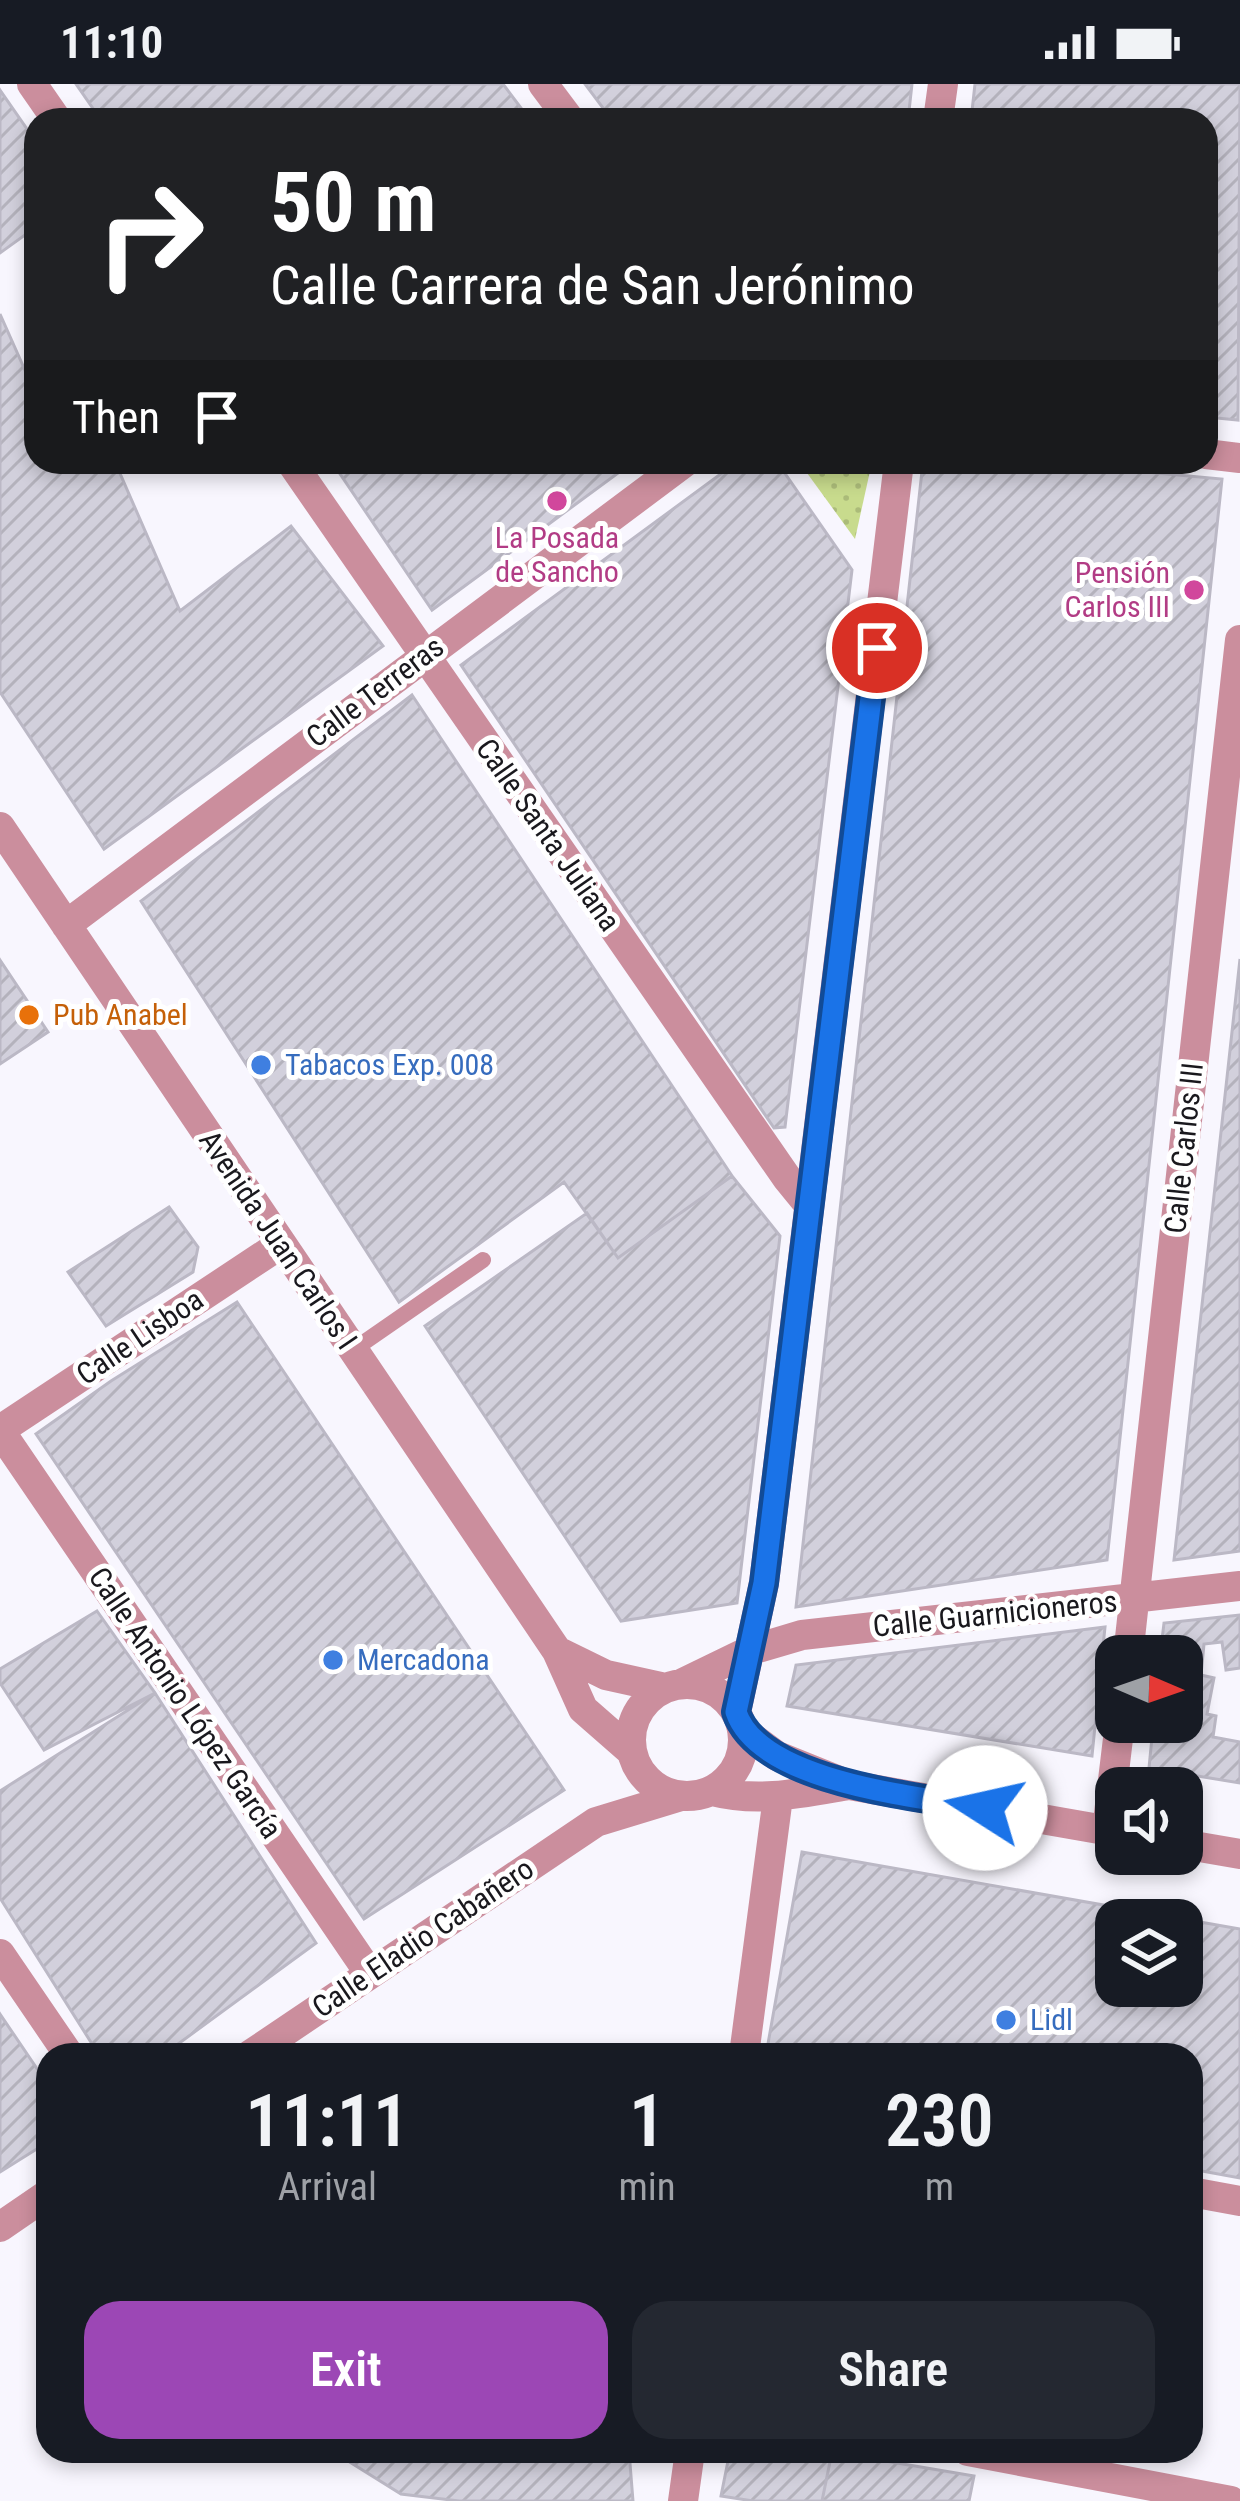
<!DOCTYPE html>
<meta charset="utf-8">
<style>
:root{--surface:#171b24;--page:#242831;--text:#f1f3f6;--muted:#9ea1a6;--accent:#9c47b5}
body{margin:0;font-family:"Roboto Condensed",sans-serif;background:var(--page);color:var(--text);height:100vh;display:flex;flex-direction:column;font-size:45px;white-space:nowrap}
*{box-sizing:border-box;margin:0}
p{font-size:39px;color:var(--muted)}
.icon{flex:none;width:66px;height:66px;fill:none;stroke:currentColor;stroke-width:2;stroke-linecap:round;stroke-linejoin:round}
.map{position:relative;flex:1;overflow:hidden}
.drawer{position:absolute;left:36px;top:1959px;width:1167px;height:420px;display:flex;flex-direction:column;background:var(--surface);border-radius:36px;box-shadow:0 6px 18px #0003}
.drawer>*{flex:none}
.top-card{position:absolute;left:24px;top:24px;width:1194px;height:366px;border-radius:36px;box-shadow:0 6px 18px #0003;background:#202124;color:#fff;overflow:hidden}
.needle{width:78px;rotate:92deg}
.tools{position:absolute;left:1095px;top:1551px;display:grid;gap:24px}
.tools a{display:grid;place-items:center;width:108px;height:108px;border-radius:24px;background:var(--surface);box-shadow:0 6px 18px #0003;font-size:60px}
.pin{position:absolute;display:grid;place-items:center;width:102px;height:102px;color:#fff;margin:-51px;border:6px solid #fff;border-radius:50%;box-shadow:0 3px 12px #0007}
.me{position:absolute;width:132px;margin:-66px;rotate:280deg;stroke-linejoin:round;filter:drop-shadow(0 0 9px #0008)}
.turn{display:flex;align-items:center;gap:42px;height:252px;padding:0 48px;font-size:54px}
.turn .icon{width:156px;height:156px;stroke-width:2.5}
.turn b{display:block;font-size:84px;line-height:102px}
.then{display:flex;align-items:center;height:114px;padding:0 48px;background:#0003;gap:24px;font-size:45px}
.eta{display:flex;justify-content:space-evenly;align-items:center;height:204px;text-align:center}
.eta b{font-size:72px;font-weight:600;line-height:84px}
.button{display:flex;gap:24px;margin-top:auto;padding:24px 48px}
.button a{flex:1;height:138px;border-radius:36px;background:var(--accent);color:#fff;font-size:48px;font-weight:600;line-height:138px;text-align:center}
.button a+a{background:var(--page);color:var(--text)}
.status{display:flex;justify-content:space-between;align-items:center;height:84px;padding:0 60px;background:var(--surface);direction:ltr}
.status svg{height:33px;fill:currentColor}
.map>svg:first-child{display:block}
.park{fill:url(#park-dots)}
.building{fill:url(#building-hatch);stroke:#bbb8c5;stroke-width:3;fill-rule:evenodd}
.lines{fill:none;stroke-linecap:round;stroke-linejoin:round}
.lane{stroke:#cb8e9d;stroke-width:16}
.street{stroke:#cb8e9d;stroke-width:30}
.route-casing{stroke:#114b97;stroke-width:30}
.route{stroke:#1a73e8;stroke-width:21}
.hotel-dot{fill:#d1479c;stroke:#fff;stroke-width:4.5}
.food-dot{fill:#e8710a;stroke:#fff;stroke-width:4.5}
.shop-dot{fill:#3f7fe0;stroke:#fff;stroke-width:4.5}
.labels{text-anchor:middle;stroke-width:10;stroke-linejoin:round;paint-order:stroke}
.hotel-label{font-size:30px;fill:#b23c85;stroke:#fff}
.street-label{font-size:30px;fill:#19181d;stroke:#fff}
.food-label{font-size:30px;fill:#c56008;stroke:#fff;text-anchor:start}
.shop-label{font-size:30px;fill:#366cbe;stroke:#fff;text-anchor:start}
</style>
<div class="status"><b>11:10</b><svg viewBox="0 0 49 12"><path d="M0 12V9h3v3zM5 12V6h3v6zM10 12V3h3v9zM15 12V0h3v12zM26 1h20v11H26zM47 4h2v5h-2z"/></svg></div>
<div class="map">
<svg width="1240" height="2417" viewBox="0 0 1240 2417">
<defs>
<pattern id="park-dots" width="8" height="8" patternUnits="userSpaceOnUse" patternTransform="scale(3)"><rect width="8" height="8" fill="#c8db8d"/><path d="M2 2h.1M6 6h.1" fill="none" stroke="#abbb79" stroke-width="1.8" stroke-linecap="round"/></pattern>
<pattern id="building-hatch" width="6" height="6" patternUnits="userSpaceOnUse" patternTransform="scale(3)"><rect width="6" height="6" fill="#d2d0dc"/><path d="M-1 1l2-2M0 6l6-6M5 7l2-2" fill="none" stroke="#b4b2bc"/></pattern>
</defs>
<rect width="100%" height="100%" fill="#f8f6fe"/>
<path class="park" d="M799 378H872L855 455Z"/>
<path class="building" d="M76 0H503L530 36H101Z
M585 0H912L908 36H612Z
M975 0H1240L1238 336 1206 333V36H971Z
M0 6 36 58V143L0 169Z
M0 230 36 311V378H115L180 527 291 442 383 562 104 765 0 608Z
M332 378H633L432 526Z
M737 378H777L852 486 785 1043 774 1044 461 581Z
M923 378H1037L1222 395 1107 1476 796 1523Z
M412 611 732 1092 618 1174 564 1098 399 1218 141 817Z
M1240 875V1467L1174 1476Z
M0 876 48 948 0 980Z
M732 1092 780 1152 737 1519 621 1537 425 1242 587 1129 618 1174Z
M169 1123 198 1163 193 1188 106 1242 68 1188Z
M237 1218 564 1706 364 1835 36 1350 111 1297Z
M97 1527 155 1609 44 1666 0 1599V1585Z
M1240 1531V1584L1226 1586 1222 1558 1204 1560 1201 1591 1214 1594 1207 1630 1216 1632 1213 1653 1240 1658V1699L1149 1684 1153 1643 1176 1646 1177 1638H1182V1572H1160L1164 1539Z
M1105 1543 1092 1672 787 1622 796 1581Z
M155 1609 316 1859 163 1971H99L0 1814V1707Z
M802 1768 1240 1845V2094L1191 2085V1971H766ZM1116 1836H1182V1902H1116Z
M0 1930 48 2001V2058L0 2088Z
M332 2367H629L633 2417H459L401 2410Z
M730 2367 832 2368 822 2417H753L721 2412Z
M832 2368 974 2392 969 2417H822Z"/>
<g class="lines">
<path class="lane" d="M353 1266 483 1176"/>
<path class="street" d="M32 0 57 36
M543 0 570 36
M938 36 943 0
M1206 370 1240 374
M291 378 787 1094 809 1121
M0 743 557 1567 583 1625 631 1667
M66 841 685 378
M0 1346 281 1160
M0 1347 370 1890
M557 1567 606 1591 665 1604
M1128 1572 1240 556
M683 1599 751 1566 802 1551 1240 1502
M631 1656a56 56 0 1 1 112 0a56 56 0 1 1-112 0Z
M736 1628 764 1499 899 378
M742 1646 777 1672 849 1701 1116 1748
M712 1707C759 1719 802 1709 849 1701
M1107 1746 1120 1638
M1182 1760 1240 1770
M0 1870 69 1971
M250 1971 596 1738 678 1713
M744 1971 778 1713
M1191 2108 1240 2117
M0 2143 48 2110
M968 2367 1231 2417
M683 2417 690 2367"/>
</g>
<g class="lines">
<defs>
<path id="route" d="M877 564 764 1499 736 1628C760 1699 920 1713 985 1724"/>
</defs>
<use href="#route" class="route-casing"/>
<use href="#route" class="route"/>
</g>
<g class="hotel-dot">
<circle cx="557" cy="417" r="12"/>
<circle cx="1194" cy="506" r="12"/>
</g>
<circle class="food-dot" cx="29" cy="931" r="12"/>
<g class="shop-dot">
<circle cx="261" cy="981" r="12"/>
<circle cx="333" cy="1576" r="12"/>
<circle cx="1006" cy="1936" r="12"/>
</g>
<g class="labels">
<g class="hotel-label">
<text x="557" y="464">La Posada<tspan x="557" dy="34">de Sancho</tspan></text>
<text x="1170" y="499" text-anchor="end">Pensión<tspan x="1170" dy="34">Carlos III</tspan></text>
</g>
<g class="street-label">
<text transform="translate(375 608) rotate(-37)" y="10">Calle Terreras</text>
<text transform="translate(548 751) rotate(55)" y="10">Calle Santa Juliana</text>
<text transform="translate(1184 1064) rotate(-84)" y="10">Calle Carlos III</text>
<text transform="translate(278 1156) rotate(56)" y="10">Avenida Juan Carlos I</text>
<text transform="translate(140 1253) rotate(-34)" y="10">Calle Lisboa</text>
<text transform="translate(995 1530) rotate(-6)" y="10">Calle Guarnicioneros</text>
<text transform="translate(185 1619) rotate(56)" y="10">Calle Antonio López García</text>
<text transform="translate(423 1854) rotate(-34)" y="10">Calle Eladio Cabañero</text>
</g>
<g class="food-label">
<text x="53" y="941">Pub Anabel</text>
</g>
<g class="shop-label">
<text x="285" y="991">Tabacos Exp. 008</text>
<text x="357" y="1586">Mercadona</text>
<text x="1030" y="1946">Lidl</text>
</g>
</g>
</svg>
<div class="tools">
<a><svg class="needle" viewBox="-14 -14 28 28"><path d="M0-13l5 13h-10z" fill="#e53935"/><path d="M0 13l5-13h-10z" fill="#9ea1a6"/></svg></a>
<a><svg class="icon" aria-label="sound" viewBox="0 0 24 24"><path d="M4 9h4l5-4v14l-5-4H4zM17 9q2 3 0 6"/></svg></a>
<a><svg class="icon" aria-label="layers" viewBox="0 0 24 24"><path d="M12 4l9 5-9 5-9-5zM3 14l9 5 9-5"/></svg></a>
</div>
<div class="pin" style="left:877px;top:564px;background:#d93025"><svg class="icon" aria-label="arrive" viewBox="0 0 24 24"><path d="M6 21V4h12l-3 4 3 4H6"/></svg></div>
<svg class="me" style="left:985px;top:1724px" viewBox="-20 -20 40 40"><circle r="19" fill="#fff"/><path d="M0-13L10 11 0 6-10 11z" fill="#1a73e8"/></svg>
<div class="top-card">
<div class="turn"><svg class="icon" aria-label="right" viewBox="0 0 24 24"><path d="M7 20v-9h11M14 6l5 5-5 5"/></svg><div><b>50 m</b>Calle Carrera de San Jerónimo</div></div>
<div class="then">Then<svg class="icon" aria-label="arrive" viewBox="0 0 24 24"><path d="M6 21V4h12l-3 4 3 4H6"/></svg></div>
</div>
<section class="drawer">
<div class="eta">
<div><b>11:11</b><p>Arrival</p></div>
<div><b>1</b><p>min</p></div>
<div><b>230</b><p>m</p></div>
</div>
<div class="button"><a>Exit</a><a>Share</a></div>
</section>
</div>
